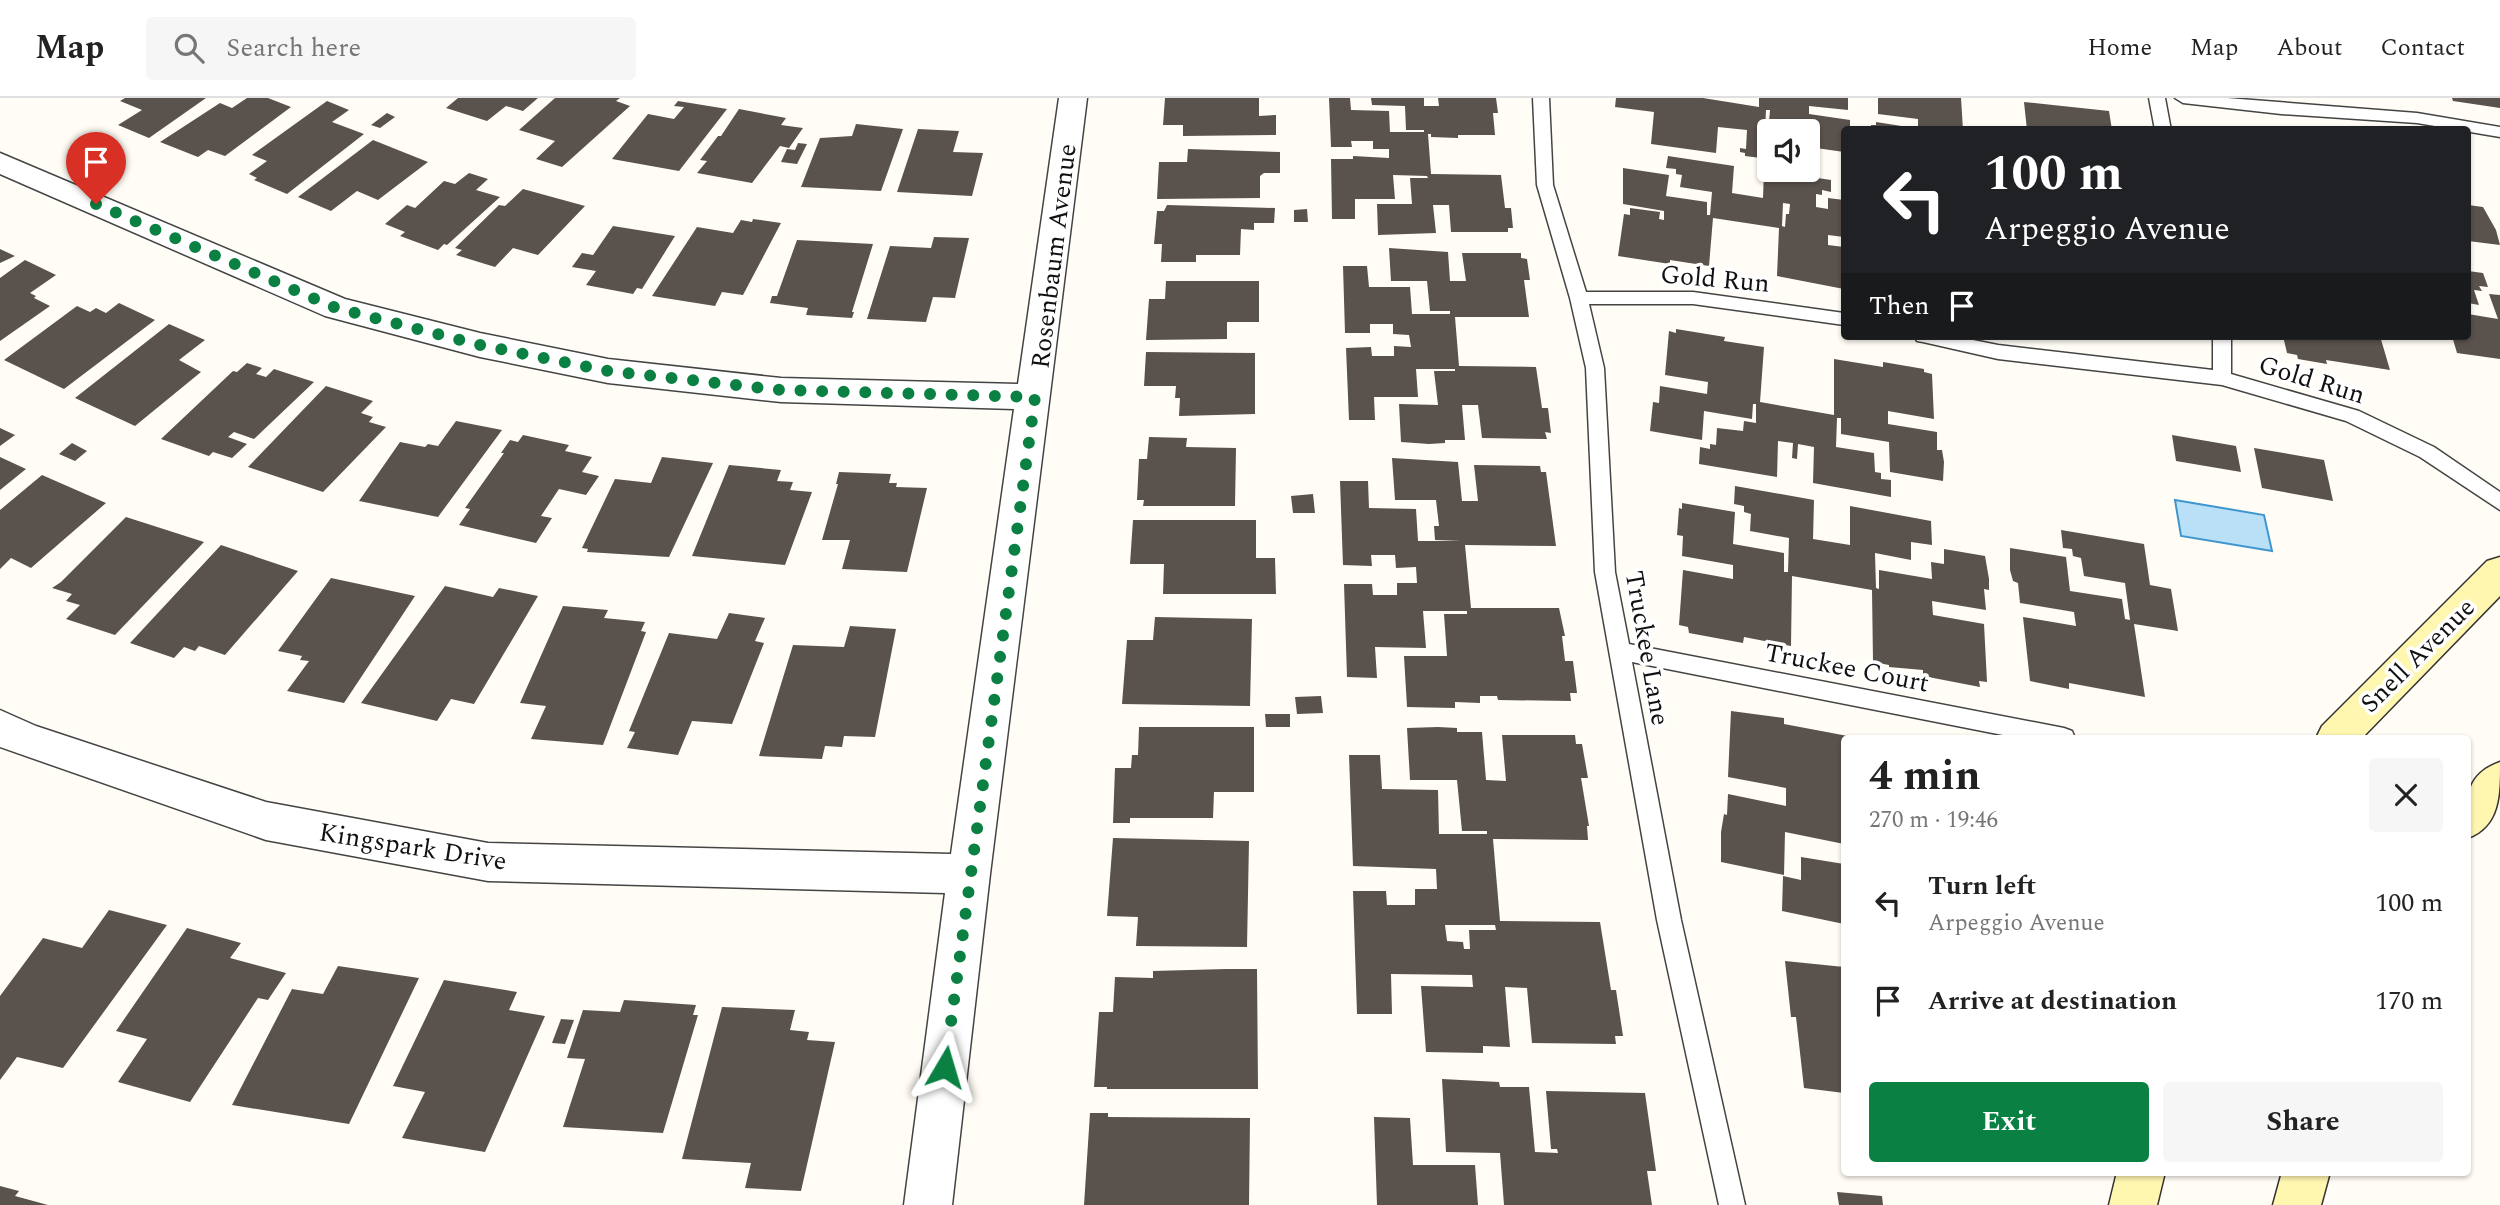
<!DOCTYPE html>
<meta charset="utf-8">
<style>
:root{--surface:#fff;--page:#f6f6f6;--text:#222;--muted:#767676;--line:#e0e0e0;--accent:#0b8043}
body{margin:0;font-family:Spectral,serif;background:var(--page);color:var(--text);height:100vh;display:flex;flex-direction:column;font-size:26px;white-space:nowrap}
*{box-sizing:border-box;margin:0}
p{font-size:23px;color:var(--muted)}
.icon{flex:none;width:38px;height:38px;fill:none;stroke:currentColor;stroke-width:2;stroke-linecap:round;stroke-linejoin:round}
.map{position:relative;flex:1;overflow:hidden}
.sheet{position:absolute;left:1841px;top:637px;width:630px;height:441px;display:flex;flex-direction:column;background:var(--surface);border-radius:7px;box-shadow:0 2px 5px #0004}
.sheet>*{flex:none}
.banner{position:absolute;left:1841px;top:28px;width:630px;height:214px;border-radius:7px;box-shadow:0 2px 5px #0004;background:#202124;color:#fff;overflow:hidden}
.buttons{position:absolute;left:1757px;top:21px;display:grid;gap:14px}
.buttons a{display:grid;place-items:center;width:63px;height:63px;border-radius:7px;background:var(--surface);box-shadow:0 2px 5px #0004;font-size:35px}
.pin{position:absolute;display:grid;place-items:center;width:60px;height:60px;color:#fff;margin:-72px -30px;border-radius:50% 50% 50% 0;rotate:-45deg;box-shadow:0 0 7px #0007}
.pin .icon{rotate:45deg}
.me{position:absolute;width:77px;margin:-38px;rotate:7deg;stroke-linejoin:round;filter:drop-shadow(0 0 5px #0008)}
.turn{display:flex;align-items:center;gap:24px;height:147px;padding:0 28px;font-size:32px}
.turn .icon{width:91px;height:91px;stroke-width:2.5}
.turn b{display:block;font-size:49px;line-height:60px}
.then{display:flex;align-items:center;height:66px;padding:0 28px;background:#0003;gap:14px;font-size:26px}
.round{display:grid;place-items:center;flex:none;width:74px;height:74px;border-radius:7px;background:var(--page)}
.head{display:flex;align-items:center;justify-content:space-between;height:119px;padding:0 28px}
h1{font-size:42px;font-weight:700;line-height:52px}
.cta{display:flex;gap:14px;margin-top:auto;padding:14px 28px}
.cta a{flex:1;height:80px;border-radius:7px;background:var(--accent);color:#fff;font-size:28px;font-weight:700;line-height:80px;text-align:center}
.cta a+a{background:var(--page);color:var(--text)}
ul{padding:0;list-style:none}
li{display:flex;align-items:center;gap:21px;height:98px;padding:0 28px}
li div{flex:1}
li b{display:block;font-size:26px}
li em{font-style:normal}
header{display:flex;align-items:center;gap:42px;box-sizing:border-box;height:98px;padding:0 35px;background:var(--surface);border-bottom:2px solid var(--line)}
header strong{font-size:33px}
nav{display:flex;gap:38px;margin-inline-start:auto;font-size:24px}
.search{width:490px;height:63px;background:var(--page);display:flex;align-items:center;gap:18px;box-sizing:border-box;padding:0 24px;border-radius:7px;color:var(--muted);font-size:26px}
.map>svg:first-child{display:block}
.water{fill:#b9e0f7;stroke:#3f96cf;stroke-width:2}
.building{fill:#5a524d;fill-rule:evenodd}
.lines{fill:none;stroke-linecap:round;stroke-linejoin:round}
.lane-casing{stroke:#444;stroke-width:3}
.street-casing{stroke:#444;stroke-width:3}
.secondary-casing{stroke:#333;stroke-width:3}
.lane{fill:#fff;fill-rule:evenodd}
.street{fill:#fff;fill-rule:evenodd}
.secondary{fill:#fff6b0;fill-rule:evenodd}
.route{stroke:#0b8043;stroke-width:12;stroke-dasharray:0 21.6}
.labels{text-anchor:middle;stroke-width:7;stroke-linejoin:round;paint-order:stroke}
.street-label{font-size:26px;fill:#111;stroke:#fff}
</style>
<header>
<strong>Map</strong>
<div class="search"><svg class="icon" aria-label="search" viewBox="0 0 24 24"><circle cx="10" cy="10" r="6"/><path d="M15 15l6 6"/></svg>Search here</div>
<nav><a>Home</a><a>Map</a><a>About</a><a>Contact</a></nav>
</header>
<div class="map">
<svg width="2500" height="1107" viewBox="0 0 2500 1107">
<rect width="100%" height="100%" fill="#fffdf5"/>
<path class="water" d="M2175 402 2264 417 2272 453 2181 438Z"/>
<path class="building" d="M125 0H206L149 40 118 27 142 12 120 3Z
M247 0H268L291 9 225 58 208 52 198 59 160 44 220 5 232 10Z
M458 0H538L523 13 506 8 487 23 446 10Z
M555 0H620L616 3 630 8 562 69 536 61 555 43 519 32Z
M1165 0H1259V18L1276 17V37L1183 38V27H1163Z
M1329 0H1350L1351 12 1389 13 1390 34H1424V32H1406L1405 8 1372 7 1371 0H1424V8H1439L1438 0H1496L1498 15H1493L1495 37H1458V40L1431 39V36H1428L1431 76 1501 77 1505 110H1511L1513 130H1508V134H1451L1449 107H1433L1436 135 1378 137 1377 106H1412L1410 80H1428L1427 78 1393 77 1395 101H1355V121H1332L1331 61H1353V58L1389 60V51H1373V43H1351L1352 49H1331Z
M1616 0H1703L1759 9V0H1848V12L1809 8V16L1850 22V32H1844V54L1809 49 1810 31 1769 24 1770 12H1766L1765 32 1769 33V61L1745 58V55L1740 54V50L1746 51 1747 32 1718 29 1716 55 1651 46 1654 14 1615 9Z
M1878 0H1961L1963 32H1918V21L1878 16Z
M2452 0H2500V10L2453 3Z
M327 3 349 12 332 24 364 36 287 96 254 82 257 80 249 76 267 63 252 57Z
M678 3 727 11 679 73 612 61 648 16 674 21 684 9 674 8Z
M2024 4 2109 13 2112 32H2027Z
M739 11 786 20 781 27 803 30 789 50 780 48 752 85 697 75 707 63 700 62 718 38H721Z
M387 15 395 19 380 30 371 27Z
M1876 24 1914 30V32H1871V27H1876Z
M856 26 903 31 881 93 801 89 820 40 852 38Z
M918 31 959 33 953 54 983 55 972 98 897 94Z
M373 42 428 64 378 102 357 93 331 113 298 99Z
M798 45 807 46 797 66 781 64 787 51 795 52Z
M1188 51 1280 54V75H1264L1260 78V100L1157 101 1159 64H1187Z
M1668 58 1734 68 1732 95 1763 100 1764 72 1831 82V94L1822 92V97L1816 96V109L1828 111V100L1844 102V139L1828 137V147L1844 149V191L1777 178 1779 130 1713 120 1709 168 1670 162V166L1618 158 1624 116 1630 117V110L1660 114 1659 121 1664 122V113L1623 106V70L1669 77 1666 98 1707 104V117H1710L1712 94 1680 89 1682 77 1676 76V71L1666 70ZM1783 105 1790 106 1789 116H1786L1785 129 1782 128Z
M469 75 488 81 476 92 500 99 447 147 444 146 438 152 400 138 405 134 385 126 407 107 415 110 444 83 455 86Z
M523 91 585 108 538 157 513 150 495 169 456 157 462 152 455 150 499 107 505 108Z
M1167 107 1275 110 1274 125H1254V132L1241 131 1240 157H1196V164H1161L1162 146H1154L1157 113H1164Z
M2468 107 2483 109 2496 132 2500 147 2468 143Z
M1307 111 1308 124H1294V112Z
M753 121 781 125 743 197 722 194 715 208 652 198 697 129 733 135 741 122 752 124Z
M613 128 675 138 642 191 637 190 633 196 586 187 596 173 572 169 582 155 593 157Z
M934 139 969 140 955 200 933 199 926 224 867 221 890 148 931 150Z
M797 142 873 146 852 214H854L852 220 806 217 808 210 770 205 772 198H777Z
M1389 150 1448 154 1450 183H1466L1462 155H1521V160L1527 161 1530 182H1524L1529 219H1455L1459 268 1536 269 1542 310H1548L1551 335 1545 334 1547 341 1482 340 1478 307H1462L1465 342H1445V345L1429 346 1401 344 1399 306 1438 307 1434 273H1455V271H1416L1418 299H1374L1375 322H1349L1346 250 1371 249 1372 258H1394V248L1411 249 1409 237 1393 236V226H1370V235H1345L1343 168H1367L1369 189H1410L1412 216H1450V213H1430L1427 183H1391Z
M0 151 15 158 0 165Z
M25 162 56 177 30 195 36 198 34 200 50 208 0 243V180Z
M2468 173 2483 175 2488 189 2479 188 2482 193 2474 192 2479 207 2468 205Z
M1166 183H1259V224H1227V241L1146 242 1149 201H1165Z
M2489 196 2500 197V261L2457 255 2452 238H2468V216L2498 221Z
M119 205 155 222 64 291 4 262 77 208 90 214 96 210 106 215Z
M169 226 205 242 179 262 201 274 135 328 75 300Z
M1676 231 1725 239 1724 243 1764 249 1760 304 1834 317V261L1883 269V264L1924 271V274L1932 276 1934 321 1888 313V326L1937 334V352H1942L1944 364 1943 383 1890 374 1889 344 1841 336V320H1837L1836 349 1874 355 1875 374 1881 375V381L1891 382V399L1813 385 1814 349 1798 346 1797 361 1792 360 1793 345 1778 343 1777 379 1699 366 1700 349 1710 351V346L1716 347 1717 330 1743 333 1744 323 1756 325V306H1753L1752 321 1704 313 1702 342 1650 333 1653 304 1659 305 1660 288 1707 296 1708 284 1665 277 1669 233 1676 235Z
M2283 238H2380L2390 272 2326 262 2327 266 2298 261 2297 257 2287 255Z
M1146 254 1255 255V316L1179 318 1180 300H1175L1176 288H1144Z
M247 265 262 270 256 276 266 279 274 271 314 284 254 341 234 334 228 339 247 346 232 360 213 354 209 358 161 341 233 273 237 274Z
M326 288 373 303 361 315 373 319 369 324 386 329 323 394 248 369Z
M456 323 502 332 438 419 359 403 400 344 425 349 428 346 438 348Z
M0 330 15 337 0 348Z
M523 337 569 347 565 353 592 359 582 374 599 378 586 397 559 391 541 418 552 420 536 445 459 427 470 411 465 410 504 355H501L510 342 518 344Z
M2172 337 2236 348 2241 374 2176 363Z
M1149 339 1187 340 1186 349 1236 350 1235 408H1143L1144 402H1137L1139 361H1147Z
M72 345 87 353 75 363 59 356Z
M2254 350 2324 362 2333 403 2262 390Z
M0 359 26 371 0 392Z
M662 359 713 365 669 459 587 454 588 451 582 450 615 381 651 385Z
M1392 360 1458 364 1462 403H1478L1474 367 1540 368 1541 374H1546L1556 448 1465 447 1471 510H1559L1565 538H1562L1565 563H1573L1577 595H1570L1571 603 1498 602 1497 598H1480V605L1455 604V610L1407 609 1404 558H1447L1444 516H1467V513H1423L1426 550 1375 549 1377 580 1347 579 1344 486H1372L1373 497H1397V485H1417L1416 469 1396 470 1395 457H1371L1372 468 1343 467 1340 383H1368L1369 410 1416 411 1418 443H1461L1435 442 1434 428H1439L1436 402H1395Z
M729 367 781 372 777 383 793 384 790 392 812 394 785 467 692 458Z
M839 374 891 376 889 385H897L896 389 927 390 907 474 842 471 850 442H822L838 386H836Z
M42 377 106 405 31 470 11 460 0 471V412Z
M1735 388 1814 402 1813 441 1850 447V408L1931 423 1932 447 1911 444V462L1875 455 1876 490 1879 491V472L1932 481 1931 464 1944 466V451L1985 458 1989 481V492L1984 491 1986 512 1932 503 1933 517 1984 526 1987 584 1979 583 1980 589 1923 578V572L1889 569V567L1873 564 1872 492 1792 478 1791 548 1744 539 1743 545 1689 535 1688 529 1679 527 1683 472 1733 481V467L1682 458 1683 438 1677 437 1679 410 1682 411V405L1735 414 1733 446 1784 455V474H1788L1789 440 1750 433 1751 416 1744 414V408L1734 406Z
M1313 396 1315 415H1293L1291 398Z
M126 419 204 444 115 537 66 521 80 507 66 503 72 496 52 490 61 484Z
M1133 422H1256V460H1275L1276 496H1163L1164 466H1130Z
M2061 432 2144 446 2150 487 2171 491 2178 533 2134 526 2145 599 2069 585V591L2030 583 2023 519 2076 528 2074 514 2020 505 2018 485 2013 483 2010 472V450L2066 459 2070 493 2122 501 2125 521 2130 522 2125 485 2084 478 2081 460 2073 458 2072 451 2063 450Z
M221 447 298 473 225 557 199 548 195 553 184 549 174 560 130 545Z
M331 480 415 498 344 605 287 593 309 563 300 562 302 558 278 553Z
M445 488 493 499 499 490 538 498 474 606 451 601 437 623 361 605Z
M563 508 608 512 604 520 645 524 641 533 646 534 603 647 531 641 546 608 520 605Z
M729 515 765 520 755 543 764 545 732 626 692 623 678 657 627 650 635 634 629 633 669 535 717 541Z
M1155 519 1252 521 1250 608 1122 606 1127 542H1153Z
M850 528 896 531 875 639 844 638 842 649 825 648 822 661 759 658 793 547 844 549Z
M1321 598 1323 615 1297 616 1295 599Z
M1731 613 1784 620V626L1853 639 1844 640V746L1785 734 1784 777 1721 764V734L1724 716 1727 717 1728 696 1786 708V690L1728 679Z
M1265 616H1290V629H1266Z
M1139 629H1254V694H1214L1213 720H1130V725H1113L1115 670H1131L1132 657H1138Z
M1438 629 1457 630V634H1482L1486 682 1506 683 1502 637H1575L1576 646H1582L1588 680H1581L1589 728H1587L1588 742 1493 741 1500 823 1600 824 1611 892H1616L1623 938H1615L1616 946 1532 945 1527 890 1505 889 1510 949 1483 948V955L1426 954 1421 888 1473 889 1472 877 1391 876 1392 916H1357L1353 793H1386L1387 807H1415V791H1437L1436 771 1353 768 1349 657H1380L1382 691 1438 692 1439 736H1487V733H1462L1457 682H1410L1407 630ZM1445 827H1495L1496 832H1469L1470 851H1464L1463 844 1447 843Z
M1113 740 1249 743 1247 849 1136 848 1138 819 1107 818Z
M1801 759 1844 766V826L1782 813 1783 778 1801 782Z
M109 812 167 827 63 970 17 959 0 982V898L43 840 82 850Z
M187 830 241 845 230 860 286 875 268 902 258 900 190 1004 118 984 147 941 116 933Z
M1785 863 1844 869V995L1804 990 1796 919H1791Z
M338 868 419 880 349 1026 232 1007 292 891 323 896Z
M1226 871H1257L1258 991H1107V989H1094L1099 914H1113L1115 879 1153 880V873Z
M444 882 517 894 509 912 545 918 485 1054 402 1040 425 994 393 988Z
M624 902 696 907 693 917H698L663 1035 563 1029 585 961 567 960 583 912 620 914Z
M722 909 795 912 790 932 809 934 807 942 835 944 801 1093 745 1090 751 1065 682 1061Z
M561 921 574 922 565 946 552 945Z
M1442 981 1499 984 1500 989H1529L1535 1054 1558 1055 1557 1051H1551L1546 993 1645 995 1656 1073H1647L1652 1107H1504L1500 1055 1446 1054Z
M1090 1015H1108V1019L1250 1020 1249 1107H1084Z
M1374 1019 1410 1020 1413 1067H1475L1478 1107H1377Z
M0 1088 19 1093 15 1098 48 1107H0Z
M1837 1094 1882 1098 1883 1107H1839Z"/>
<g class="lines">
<defs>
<path id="lane" d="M1533 0H1549L1553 87 1586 194H1693L1844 215V227L1693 206H1589L1604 270 1615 474 1629 546 2064 630 2072 633 2075 640H2018L1632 564 1681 822 1745 1107H1719L1657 822 1595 474 1586 270 1570 200 1537 87Z
M2149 0H2165L2171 32H2155Z
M2175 0H2227L2417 15 2500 29V39L2417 25 2281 16 2183 5Z
M1914 238H1953L1998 247 2213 272V238H2231V276L2359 313 2434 349 2500 394V412L2420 359 2346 323 2222 287 1998 261 1923 244 1917 243Z"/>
<path id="street" d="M1059 0H1087L990 776 952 1107H904L945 795 488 783 266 742 0 649V612L36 628 266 704 488 745 951 756 1014 311 781 304 608 285 480 259 325 218 0 76V55L345 201 480 235 608 261 781 280 1018 286Z"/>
<path id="secondary" d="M2500 459V498L2362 640H2316L2322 628 2487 463Z
M2500 664C2500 697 2500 728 2468 740 2468 705 2461 678 2500 664Z
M2117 1074H2165L2157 1107H2109Z
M2282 1074H2330L2321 1107H2273Z"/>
</defs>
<use href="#lane" class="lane-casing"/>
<use href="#street" class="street-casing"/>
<use href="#secondary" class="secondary-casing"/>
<use href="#lane" class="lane"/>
<use href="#street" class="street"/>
<use href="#secondary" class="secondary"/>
</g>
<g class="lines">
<path class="route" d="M96 106 336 210 480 247 608 273 781 292 1035 299 945 969"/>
</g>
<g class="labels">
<g class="street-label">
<text transform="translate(1053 158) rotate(-83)" y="9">Rosenbaum Avenue</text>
<text transform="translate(1715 180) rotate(5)" y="9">Gold Run</text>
<text transform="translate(2312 281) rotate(17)" y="9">Gold Run</text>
<text transform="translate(1648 550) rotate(80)" y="9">Truckee Lane</text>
<text transform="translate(2417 557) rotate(-45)" y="9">Snell Avenue</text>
<text transform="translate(1847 569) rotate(11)" y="9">Truckee Court</text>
<text transform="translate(413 748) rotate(9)" y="9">Kingspark Drive</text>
</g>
</g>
</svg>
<div class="buttons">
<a><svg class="icon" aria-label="sound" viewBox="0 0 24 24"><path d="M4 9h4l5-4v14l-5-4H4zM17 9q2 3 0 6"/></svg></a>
</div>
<div class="pin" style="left:96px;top:106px;background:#d93025"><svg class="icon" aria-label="arrive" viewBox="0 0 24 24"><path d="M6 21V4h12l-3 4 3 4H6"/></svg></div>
<svg class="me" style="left:945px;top:969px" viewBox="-20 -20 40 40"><path d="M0-17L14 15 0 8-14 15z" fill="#0b8043" stroke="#fff" stroke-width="4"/></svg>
<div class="banner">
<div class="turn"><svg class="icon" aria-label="left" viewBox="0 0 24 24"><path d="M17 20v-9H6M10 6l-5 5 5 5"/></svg><div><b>100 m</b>Arpeggio Avenue</div></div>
<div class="then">Then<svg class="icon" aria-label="arrive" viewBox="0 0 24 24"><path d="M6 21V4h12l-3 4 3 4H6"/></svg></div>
</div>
<section class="sheet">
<div class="head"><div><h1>4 min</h1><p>270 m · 19:46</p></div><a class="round"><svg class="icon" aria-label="close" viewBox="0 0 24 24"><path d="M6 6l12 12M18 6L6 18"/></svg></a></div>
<ul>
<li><svg class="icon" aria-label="left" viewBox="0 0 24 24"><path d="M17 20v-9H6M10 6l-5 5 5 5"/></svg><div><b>Turn left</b><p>Arpeggio Avenue</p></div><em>100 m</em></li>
<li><svg class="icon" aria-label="arrive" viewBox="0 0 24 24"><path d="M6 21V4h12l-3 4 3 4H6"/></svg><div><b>Arrive at destination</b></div><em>170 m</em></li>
</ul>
<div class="cta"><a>Exit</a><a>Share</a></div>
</section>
</div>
